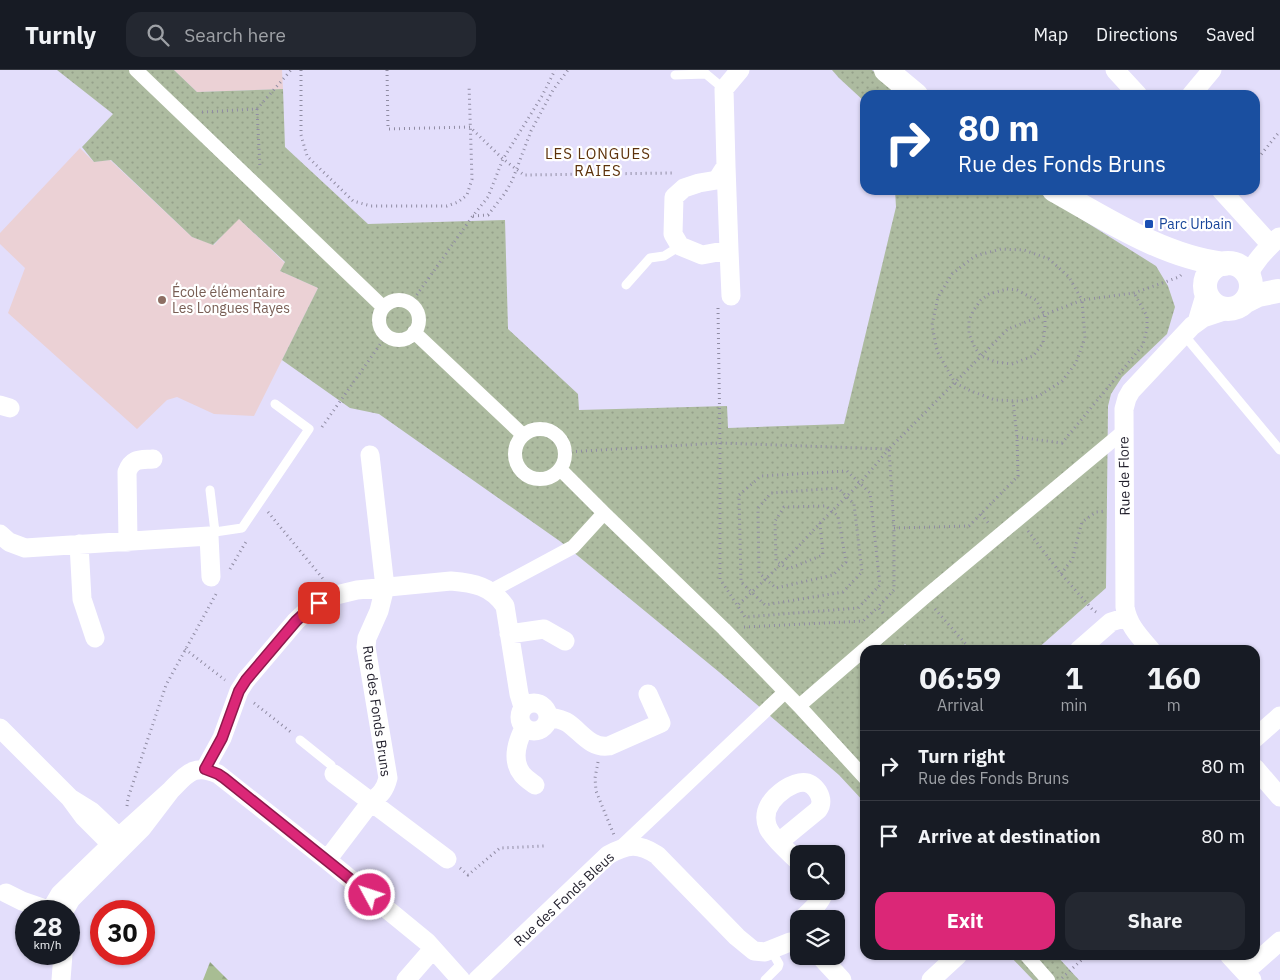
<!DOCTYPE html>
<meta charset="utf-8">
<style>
:root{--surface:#171b24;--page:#242831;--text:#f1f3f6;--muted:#9ea1a6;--line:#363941;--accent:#db2777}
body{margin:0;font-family:"IBM Plex Sans",sans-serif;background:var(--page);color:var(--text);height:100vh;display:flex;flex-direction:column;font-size:19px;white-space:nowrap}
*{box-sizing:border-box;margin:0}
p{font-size:16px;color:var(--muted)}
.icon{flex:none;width:28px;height:28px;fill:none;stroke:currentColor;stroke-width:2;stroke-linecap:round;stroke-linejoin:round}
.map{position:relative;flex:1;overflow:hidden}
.drawer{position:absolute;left:860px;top:575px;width:400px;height:315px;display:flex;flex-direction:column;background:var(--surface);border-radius:15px;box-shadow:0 1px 4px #0004}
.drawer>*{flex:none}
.top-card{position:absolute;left:860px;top:20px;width:400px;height:105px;border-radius:15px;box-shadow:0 1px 4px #0004;background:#1a4fa0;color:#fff;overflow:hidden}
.fabs{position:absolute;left:790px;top:775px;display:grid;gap:10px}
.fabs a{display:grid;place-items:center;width:55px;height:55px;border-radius:10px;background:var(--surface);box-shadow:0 1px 4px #0004;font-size:25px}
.speed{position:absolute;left:15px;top:830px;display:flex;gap:10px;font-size:25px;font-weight:700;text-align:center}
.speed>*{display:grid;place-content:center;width:65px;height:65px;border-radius:50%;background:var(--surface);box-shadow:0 1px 4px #0004;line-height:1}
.speed small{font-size:12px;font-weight:400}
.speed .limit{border:8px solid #d22;background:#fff;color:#111}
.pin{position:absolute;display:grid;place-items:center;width:42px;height:42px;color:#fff;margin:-21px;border-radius:10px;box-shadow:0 2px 8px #0006}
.me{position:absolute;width:55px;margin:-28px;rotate:310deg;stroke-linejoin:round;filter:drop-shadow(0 0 4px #0008)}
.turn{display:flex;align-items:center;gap:18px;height:105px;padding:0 15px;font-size:22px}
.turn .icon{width:65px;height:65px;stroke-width:2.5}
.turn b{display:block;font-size:35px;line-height:42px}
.eta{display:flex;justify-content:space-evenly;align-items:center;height:85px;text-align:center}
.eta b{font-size:30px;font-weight:700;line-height:35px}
.cta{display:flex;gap:10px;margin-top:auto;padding:10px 15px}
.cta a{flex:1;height:58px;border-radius:15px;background:var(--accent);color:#fff;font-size:20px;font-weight:700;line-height:58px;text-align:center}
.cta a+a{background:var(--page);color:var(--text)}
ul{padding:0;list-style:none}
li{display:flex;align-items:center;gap:15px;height:70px;padding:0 15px;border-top:1px solid var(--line)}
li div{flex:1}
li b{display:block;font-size:19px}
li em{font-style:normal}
header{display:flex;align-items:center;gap:30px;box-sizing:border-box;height:70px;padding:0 25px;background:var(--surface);border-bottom:1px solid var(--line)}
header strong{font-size:24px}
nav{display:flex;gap:28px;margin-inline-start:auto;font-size:18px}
.search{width:350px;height:45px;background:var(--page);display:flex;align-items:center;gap:12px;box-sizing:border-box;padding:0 18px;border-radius:15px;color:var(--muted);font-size:19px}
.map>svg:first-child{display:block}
.education{fill:#ebd1d5}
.forest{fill:url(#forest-firs)}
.park{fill:url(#park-dots)}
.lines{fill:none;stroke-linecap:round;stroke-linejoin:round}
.path{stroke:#908ca3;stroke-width:3;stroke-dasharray:1 4;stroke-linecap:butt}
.service{stroke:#fff;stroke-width:9}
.pedestrian{stroke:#fff;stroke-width:14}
.minor{stroke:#fff;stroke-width:19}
.tertiary{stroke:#fff;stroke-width:24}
.route-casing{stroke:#8e194d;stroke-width:12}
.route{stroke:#db2777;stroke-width:9}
.transit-dot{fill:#1a4fb4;stroke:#fff;stroke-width:2}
.education-dot{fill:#8d6e63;stroke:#fff;stroke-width:2}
.labels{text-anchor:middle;stroke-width:4.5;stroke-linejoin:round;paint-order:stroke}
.transit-label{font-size:14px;fill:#164399;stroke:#fff;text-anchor:start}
.education-label{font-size:14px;fill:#785e54;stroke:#fff;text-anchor:start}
.street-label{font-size:14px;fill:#201e2b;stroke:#fff}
.neighbourhood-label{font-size:15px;letter-spacing:1px;fill:#5d320b;stroke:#fff}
</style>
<header>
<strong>Turnly</strong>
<div class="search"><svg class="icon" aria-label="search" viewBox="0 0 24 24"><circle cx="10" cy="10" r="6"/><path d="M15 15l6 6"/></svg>Search here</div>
<nav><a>Map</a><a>Directions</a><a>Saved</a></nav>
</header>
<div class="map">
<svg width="1280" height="910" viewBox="0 0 1280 910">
<defs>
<pattern id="forest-firs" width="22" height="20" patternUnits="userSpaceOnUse" patternTransform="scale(1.25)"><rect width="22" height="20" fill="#a8bd93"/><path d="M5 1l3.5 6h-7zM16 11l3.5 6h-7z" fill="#90a27f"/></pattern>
<pattern id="park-dots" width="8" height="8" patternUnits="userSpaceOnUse" patternTransform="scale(1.25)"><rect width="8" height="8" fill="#adbba0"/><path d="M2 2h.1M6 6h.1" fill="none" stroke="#95a08a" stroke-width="1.8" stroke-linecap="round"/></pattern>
</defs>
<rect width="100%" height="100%" fill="#e3defb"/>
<path class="education" d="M174 0H282L283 19 197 22Z
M80 78 94 92 110 90 192 167 214 175 238 148 285 193 280 201 318 218 254 346 214 344 177 327 167 330 137 359 8 243 25 198 0 174V163Z"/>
<path class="forest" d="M210 892 228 910H203Z"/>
<path class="park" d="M57 0H174L197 22 283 19 285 77 368 154 505 150 508 259 578 324 579 340 727 336 728 358 844 354 896 137 895 120H1035L1156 196 1168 216 1175 237 1167 264 1122 307 1111 324 1108 336 1106 518 1036 580H912L905 574 898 580H865V733L839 705 719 602 561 472 379 344 350 338 282 290 318 218 280 201 285 192 239 149 213 175 192 167 111 90 94 92 82 77 113 44Z
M832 0H872L901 25H865V32L839 8Z
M1009 885H1056L1079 910H1033Z"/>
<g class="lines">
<path class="path" d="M301 0V65L307 86 353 131 371 136H447L458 132 467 125 472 109 469 15
M387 0 388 59 470 57 503 89 524 105 673 103
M257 39 260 98
M202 42 257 39 291 0
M1255 92 1280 61
M473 146 488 145 505 123 512 111 531 61 553 20 568 0
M1007 219 1017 220 1036 230 1045 245V257L1043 273 1033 286 1012 294 996 292 981 286 975 278 969 264V251L973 241 981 230 989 224Z
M411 233 472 147 488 127 503 89 542 26 555 0
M718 238 720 373V509L745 547 858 538 880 515 870 423 847 401 761 406 739 425 741 512 765 535 843 522 862 502 854 434 838 418 771 423 758 438 759 503 776 518 833 505 846 492 838 446 826 436 784 437 775 451 776 491 788 499 823 485 820 453C794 482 766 509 738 535
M322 357 386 266
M1017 367 1062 373 1143 275 1147 258V246L1134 223
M566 382 720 373 889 379 1008 259 1082 230 1069 207 1049 189 1024 180 1001 179 975 186 952 204 938 227 932 255 937 281 955 313 971 321 995 330 1021 331 1039 326 1062 311 1076 293 1085 268 1082 230 1134 223 1179 207 1181 205
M268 442 324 510
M981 444 990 455
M820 453 860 413 889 379
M894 458 969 456 1018 406 1017 367 1013 331
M1028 461 1061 504 1093 540 1096 542
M230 499 247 470
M1061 504 1073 488 1076 474 1082 452 1096 442 1106 441
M935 539 971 580
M883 543 878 537 894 520V458L889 379
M744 557 863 551 878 537
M185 579 225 610
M254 633 292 663
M598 692 595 708 596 721 614 765
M127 736 128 728 166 615 216 524
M460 798 468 805 500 778 544 776
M1062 908 1087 885"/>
<path class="service" d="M675 5 706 4 724 19
M626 215 650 188 664 186 680 176
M1184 265 1280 380
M210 420 215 462
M209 466 215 462 242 458 309 359 275 334
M300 670 331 695 334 704
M765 910 778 897 779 894 771 880"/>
<path class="pedestrian" d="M136 0 383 237
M379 250a20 20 0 1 1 40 0a20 20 0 1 1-40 0Z
M414 262 523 365
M515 384a25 25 0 1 1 50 0a25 25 0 1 1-50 0Z
M604 443 724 559 799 636 865 708
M491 521 573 477 604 443 560 399
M799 636 925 527 1124 361
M619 779 785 622
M1026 885 1048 910"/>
<path class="minor" d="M1115 0 1138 25
M1191 25 1212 0
M726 96 729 180 702 185 680 176 673 164 674 127 684 118 699 113 717 110 726 96 724 19 740 0
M1221 120 1271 175
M729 180 731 226
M1248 206C1255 190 1267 179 1279 167
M1197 252 1206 222
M0 335 10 338
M0 464 9 472 25 478 209 466 211 507
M128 472 127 402C132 388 140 390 153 389
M79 474 82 529 95 568
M509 564 544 559 565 571
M1079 580 1111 552 1127 547
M1151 580C1139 566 1128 555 1125 537L1124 339 1127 328 1131 321 1192 256 1203 248 1230 239
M520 647a14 14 0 1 1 28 0a14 14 0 1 1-28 0Z
M548 647C555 648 562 649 568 653 581 662 591 679 609 676L661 653 648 624
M0 658 70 728
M524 658C517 672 511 690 522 704 525 708 531 712 535 715
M1255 668 1280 646
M1255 698 1280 727
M205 699 222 668 239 621 246 610 296 551 310 538 328 527 357 520 451 511C474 513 491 516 505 536L519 624 523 637
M334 704 447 789
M171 720C187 704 194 693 218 704L327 790 427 872 461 910
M779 772 818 740C822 734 822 729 818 722 809 708 798 711 785 719 772 728 761 741 768 758 773 769 790 783 799 792
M118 781 84 747 70 728 91 741 126 774
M327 790 371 732C381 724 385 720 388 708L366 577 367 568 379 541 385 517 370 385
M6 823 22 831 51 841
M50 841 60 824 119 767 171 720 142 758 71 829 64 841
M802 849C810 840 822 833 824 821
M1229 885 1252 910
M820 886 842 910
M1245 902 1280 871
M61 910 63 884
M406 910 433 879
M477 910 608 785C628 774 638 773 657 785L737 867 754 881 765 882 790 872H799
M931 910 958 885"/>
<path class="tertiary" d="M886 0 916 25
M1054 120C1106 149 1164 187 1224 194
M1205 216a23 23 0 1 1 46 0a23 23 0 1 1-46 0Z
M1246 231 1258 225 1278 221"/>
</g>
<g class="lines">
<defs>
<path id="route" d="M319 533 310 538 296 551 246 610 239 621 222 668 205 699 218 704 224 708 370 825"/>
</defs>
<use href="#route" class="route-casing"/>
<use href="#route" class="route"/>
</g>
<rect class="transit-dot" x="1144" y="149" width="10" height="10" rx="2.5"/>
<circle class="education-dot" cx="162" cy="230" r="5"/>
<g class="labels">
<g class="transit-label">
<text x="1159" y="159">Parc Urbain</text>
</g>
<g class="education-label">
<text x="172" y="227">École élémentaire<tspan x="172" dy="16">Les Longues Rayes</tspan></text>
</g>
<g class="street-label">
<text transform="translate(1124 406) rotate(-91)" y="5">Rue de Flore</text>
<text transform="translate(377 641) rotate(82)" y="5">Rue des Fonds Bruns</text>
<text transform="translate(564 829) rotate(-43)" y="5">Rue des Fonds Bleus</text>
</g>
<g class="neighbourhood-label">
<text x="598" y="89">LES LONGUES<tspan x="598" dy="17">RAIES</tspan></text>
</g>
</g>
</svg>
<div class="fabs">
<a><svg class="icon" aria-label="search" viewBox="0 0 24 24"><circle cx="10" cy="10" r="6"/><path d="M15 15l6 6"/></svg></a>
<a><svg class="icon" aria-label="layers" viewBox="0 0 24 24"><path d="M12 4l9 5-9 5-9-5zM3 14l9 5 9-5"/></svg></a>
</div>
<div class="speed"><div>28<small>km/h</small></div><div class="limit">30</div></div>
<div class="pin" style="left:319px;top:533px;background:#d93025"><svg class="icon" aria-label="arrive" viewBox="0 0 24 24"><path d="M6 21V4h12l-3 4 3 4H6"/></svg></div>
<svg class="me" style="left:370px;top:825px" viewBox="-20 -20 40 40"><circle r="17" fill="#db2777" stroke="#fff" stroke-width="3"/><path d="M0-11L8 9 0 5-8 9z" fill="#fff"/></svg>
<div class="top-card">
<div class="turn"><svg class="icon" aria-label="right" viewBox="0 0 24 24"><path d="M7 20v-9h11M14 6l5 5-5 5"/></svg><div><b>80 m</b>Rue des Fonds Bruns</div></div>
</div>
<section class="drawer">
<div class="eta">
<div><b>06:59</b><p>Arrival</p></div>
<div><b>1</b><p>min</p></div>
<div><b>160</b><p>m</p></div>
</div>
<ul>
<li><svg class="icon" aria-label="right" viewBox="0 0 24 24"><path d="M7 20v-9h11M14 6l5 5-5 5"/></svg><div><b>Turn right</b><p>Rue des Fonds Bruns</p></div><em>80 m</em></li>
<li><svg class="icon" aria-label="arrive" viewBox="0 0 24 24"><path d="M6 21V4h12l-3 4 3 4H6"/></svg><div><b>Arrive at destination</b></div><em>80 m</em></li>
</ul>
<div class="cta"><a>Exit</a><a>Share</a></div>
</section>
</div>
